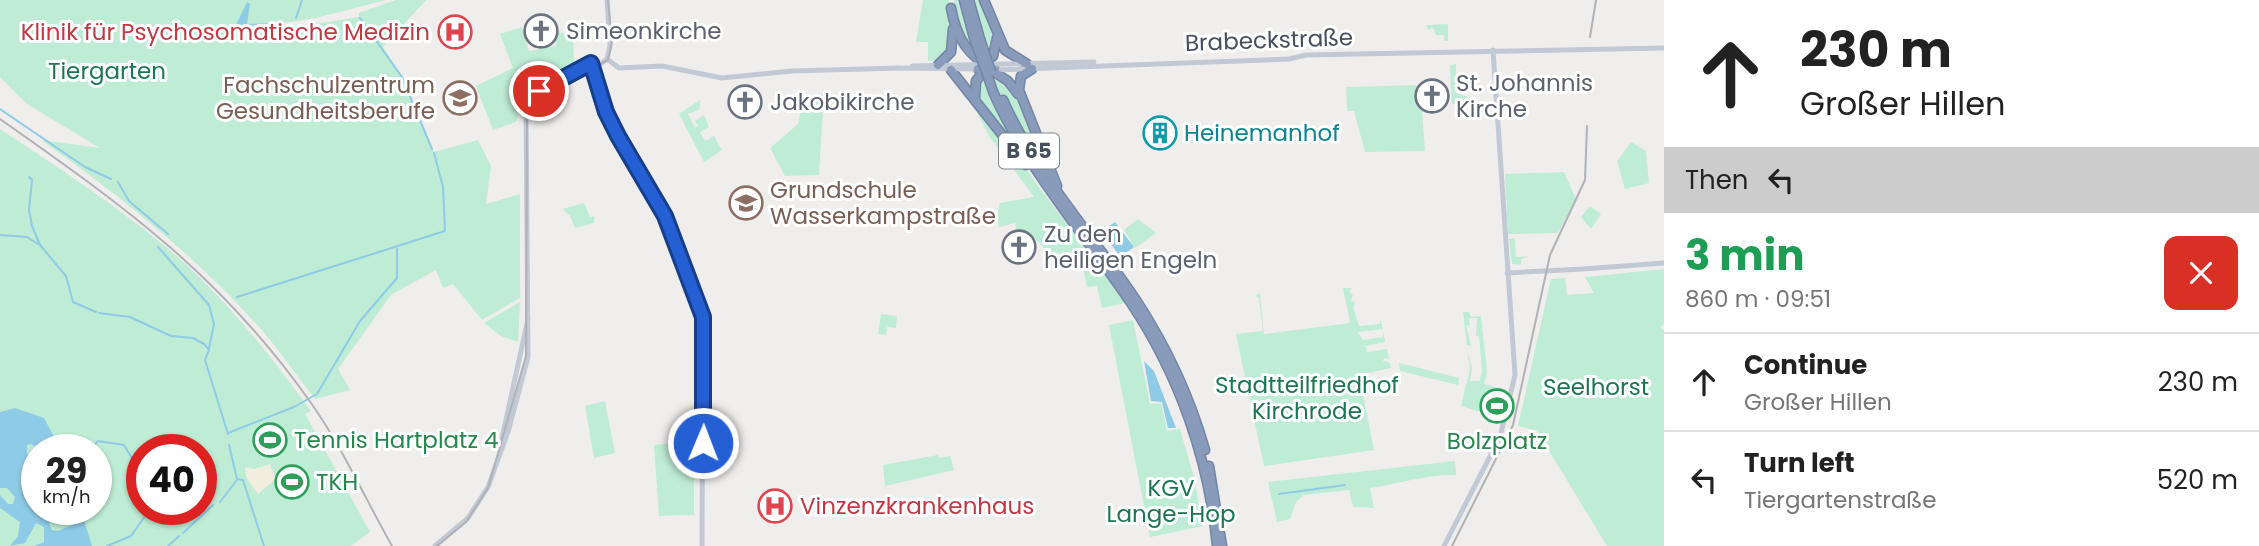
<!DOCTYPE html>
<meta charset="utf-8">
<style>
:root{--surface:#fff;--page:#f2f2f2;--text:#222;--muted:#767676;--line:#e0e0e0}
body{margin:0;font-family:Poppins,sans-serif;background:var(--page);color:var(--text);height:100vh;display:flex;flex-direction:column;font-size:26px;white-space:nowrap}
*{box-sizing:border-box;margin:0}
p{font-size:23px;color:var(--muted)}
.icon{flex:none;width:38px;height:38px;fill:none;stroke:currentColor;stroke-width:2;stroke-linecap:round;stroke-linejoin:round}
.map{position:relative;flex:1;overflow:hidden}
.details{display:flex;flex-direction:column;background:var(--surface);width:595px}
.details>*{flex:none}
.banner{background:#fff;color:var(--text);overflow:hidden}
.speed{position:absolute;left:21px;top:434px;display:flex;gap:14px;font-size:35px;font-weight:700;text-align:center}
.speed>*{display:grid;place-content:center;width:91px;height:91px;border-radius:50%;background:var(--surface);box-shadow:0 2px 5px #0004;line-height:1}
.speed small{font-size:18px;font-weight:400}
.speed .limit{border:10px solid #d22;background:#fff;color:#111}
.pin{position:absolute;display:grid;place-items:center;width:60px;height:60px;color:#fff;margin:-30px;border:4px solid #fff;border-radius:50%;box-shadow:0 2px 7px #0007}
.me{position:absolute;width:77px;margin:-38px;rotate:1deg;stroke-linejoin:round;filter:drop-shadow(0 0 5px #0008)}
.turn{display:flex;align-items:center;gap:24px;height:147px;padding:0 21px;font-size:32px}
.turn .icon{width:91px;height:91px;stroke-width:2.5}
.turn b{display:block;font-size:49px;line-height:60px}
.then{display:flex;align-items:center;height:66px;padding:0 21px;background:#0003;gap:14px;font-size:26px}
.round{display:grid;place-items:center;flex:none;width:74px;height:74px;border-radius:14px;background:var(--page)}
.headline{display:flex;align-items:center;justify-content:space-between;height:119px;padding:0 21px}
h1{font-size:42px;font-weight:700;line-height:52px;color:#1e9e55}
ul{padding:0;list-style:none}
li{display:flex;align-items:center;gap:21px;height:98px;padding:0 21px;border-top:2px solid var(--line)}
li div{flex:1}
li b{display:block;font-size:26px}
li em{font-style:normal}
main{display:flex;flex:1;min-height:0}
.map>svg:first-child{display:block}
.green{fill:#beecd4;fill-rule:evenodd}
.sand{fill:#f1eddf}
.water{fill:#8ecbe6}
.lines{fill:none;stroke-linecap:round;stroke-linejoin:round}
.stream{stroke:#8ecbe6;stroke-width:2}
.highway-casing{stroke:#7386a5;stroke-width:11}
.secondary{stroke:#c1c9d5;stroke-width:5}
.highway{stroke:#889bba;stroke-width:8}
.tram{stroke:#b0b2b7;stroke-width:2}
.rail{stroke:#b0b2b7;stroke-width:2}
.highway-bridge-casing{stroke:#7386a5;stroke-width:11;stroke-linecap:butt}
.highway-bridge{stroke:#889bba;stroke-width:8}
.route-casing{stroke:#173e8a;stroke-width:18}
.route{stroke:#245fd4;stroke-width:12}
.labels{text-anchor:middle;stroke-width:6;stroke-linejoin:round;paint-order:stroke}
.shield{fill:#fff;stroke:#7e848c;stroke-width:2}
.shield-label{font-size:21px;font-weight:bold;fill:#474f5a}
.worship-label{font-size:23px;fill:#5b616d;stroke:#fff;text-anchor:start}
.health-label{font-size:23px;fill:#be3a42;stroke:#fff;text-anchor:end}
.street-label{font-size:23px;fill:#474f5a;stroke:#fff}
.park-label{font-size:23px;fill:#1c7652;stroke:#fff}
.education-label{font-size:23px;fill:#785e54;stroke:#fff;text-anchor:end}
.culture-label{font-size:23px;fill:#0d838f;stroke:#fff;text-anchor:start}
.leisure-label{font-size:23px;fill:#27864d;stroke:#fff;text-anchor:start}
</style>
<main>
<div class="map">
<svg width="1664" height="546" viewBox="0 0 1664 546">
<rect width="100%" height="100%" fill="#f0eeed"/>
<path class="green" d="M0 0H386L320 17 237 31 245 35 359 17V13L396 0H426L383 47 402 77 434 152 478 140 491 166 486 204 520 194V298L482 320 453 284 443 288 436 270 391 295 338 369 350 390 315 399C293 371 273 341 249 316 187 249 115 192 41 140L100 148 27 104 0 77Z
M923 0H949L950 44 938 60 928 61V42H916Z
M954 0H960L967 31 981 30 974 0H982L995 37 988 58C962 47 955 27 954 0Z
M1448 24V41H1444V35H1436L1433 28 1428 30 1426 25Z
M522 27 529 51 556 46 555 32 573 35 574 65C546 79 524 91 516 122L493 130 476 86 513 68 500 34Z
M1456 64V93L1468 97V105L1452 104 1450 65Z
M996 75 1016 94 1052 181 1004 95 993 101 1029 165 977 95 981 76Z
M962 84 1126 303 1102 308 1097 286 1087 287 1080 254 1053 260 1051 248 1045 249 1031 234 1018 236 1015 223 999 227 997 216 1000 203 1034 197 989 136Z
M1420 85 1425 151 1365 152 1354 111H1347L1346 87Z
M824 94 819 175 785 176 770 148 798 124 804 95Z
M700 100V109L688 114 695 128 698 126 695 121 704 115 709 127 700 132 705 141 714 136 722 150 704 162 679 114Z
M0 129C56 166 114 204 166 247 222 294 268 352 311 411L305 414 370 532 351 546H0ZM37 450H96V509H37ZM142 450H201V509H142Z
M1631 142 1646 151 1649 183 1625 189 1617 161Z
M1564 172 1576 199 1558 233 1508 234 1505 174Z
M584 203 590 217 594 216V223L575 228 570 216 563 209Z
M1590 206 1601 214 1591 229 1581 217Z
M1138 219 1156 233 1135 248 1124 230Z
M1515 238 1516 257 1529 256 1521 259V265L1512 264 1509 239Z
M1664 269V324L1660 327 1664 330V546H1607L1537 431 1518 426 1551 279 1565 278 1567 295 1594 293 1585 277Z
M1343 288H1352L1349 292 1353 295 1351 300 1355 303 1353 307 1359 326 1380 324V318L1383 329 1358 332 1363 340 1383 337V331L1385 342 1361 347H1366L1367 352 1387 349 1389 359 1384 358 1383 361 1389 362 1391 368 1359 375 1374 450 1264 466 1236 334 1263 331 1259 298 1255 295 1260 294 1264 334 1350 323Z
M520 302 518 342 501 336 484 323Z
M1463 312H1469L1471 317 1481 316 1487 372 1484 384 1507 390 1500 418 1461 406 1470 369 1467 350 1472 368 1470 381H1480L1482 370 1479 336H1476L1477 318H1469L1470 325 1466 326 1471 345 1467 346Z
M881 314 897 316 896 328 887 327 886 335 878 334Z
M1133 320 1150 404 1161 403 1167 431 1180 429 1194 477 1203 526 1150 537 1109 325Z
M1399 363 1459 378 1458 385 1400 371Z
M605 401 615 453 594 458 585 406Z
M694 441V515L659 516 654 445Z
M938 455 939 458 950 456 954 470 885 486 883 465Z
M1455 461 1456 475C1427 474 1399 484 1370 488L1374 508 1353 507 1349 490 1303 495 1296 502 1290 519 1277 522 1268 482Z"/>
<path class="sand" d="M270 464 276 479 258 494 246 477 245 467 255 469Z"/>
<path class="water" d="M247 2 250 4 247 24 279 23 235 27Z
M1115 222 1134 247 1120 257 1102 231Z
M1144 361 1154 371 1176 428H1168L1162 402 1151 401Z
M15 408 44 418 61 450H41L31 444 27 445V454L37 463V509H62L49 524 52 530 58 531 84 520 92 546H34L44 542V527L36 523 25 543 10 546 18 536 20 522 0 508V495L8 504H13L15 497 7 488H0V412Z"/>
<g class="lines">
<path class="stream" d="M296 18 302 0
M360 18 402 77 432 149
M0 109 85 167 111 179
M29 177 32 180 29 210 32 226 40 245 66 276 73 302 96 312
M118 182 129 201 168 234
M0 235 27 237 38 244
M158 247 209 305 214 324 209 348
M237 297 445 231 443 187 434 153
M99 313 130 317 171 336 193 338 204 344 209 350 205 360 228 434
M228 433 294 407 317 394 360 321 397 278V249
M229 445 237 479 243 480 264 546
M90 450 98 441 124 445 142 475
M1279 494 1345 485
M220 502 237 480
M183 533 213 505
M107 546 131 536 150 509
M168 546 179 536"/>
<defs>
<path id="highway" d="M964 0 974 38
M969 0 980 39
M984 0 1005 50 1027 64
M951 8C956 37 968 57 995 70
M938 65 951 52 953 29
M978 69 993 56 997 38
M1032 69 1021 76 1019 90 1057 186
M951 70 1026 165
M991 70 1008 81 1018 94
M994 94C1029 172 1084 233 1131 303 1179 375 1209 459 1217 546
M975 98 976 81 987 67
M1003 100C1036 174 1091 233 1136 300 1166 346 1190 397 1205 450
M1209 466 1222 546"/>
</defs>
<use href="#highway" class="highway-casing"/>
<path class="secondary" d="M607 59 619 68 662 66 722 78 792 71 899 68
M591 63 603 103 618 136 665 216 703 317 702 546
M912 66 1094 62
M897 68 981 69
M995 70 1289 59 1306 55 1664 48
M526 111 542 96 594 69 607 59 610 46 607 0
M1583 269 1664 263
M1507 273 1583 269 1563 270
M502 438 528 319
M435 546 468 518 488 487 508 432 528 357 526 107C536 90 578 61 598 64
M1444 546 1500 437 1515 375 1493 50"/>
<use href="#highway" class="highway"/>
<path class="tram" d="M1590 37 1596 0
M437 546 466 522 488 488 526 356 527 113 538 97 608 60 612 42 608 0
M1452 546 1513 425 1550 255 1585 180 1587 126"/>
<path class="rail" d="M0 119C124 206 222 276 311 403 342 447 365 498 392 546"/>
<defs>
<path id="highway-bridge" d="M974 38 994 94
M980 39 991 72"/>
</defs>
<use href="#highway-bridge" class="highway-bridge-casing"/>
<use href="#highway-bridge" class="highway-bridge"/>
</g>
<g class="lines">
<defs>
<path id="route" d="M539 91 591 63 606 112 618 136 665 216 703 317V443"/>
</defs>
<use href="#route" class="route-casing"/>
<use href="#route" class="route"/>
</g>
<defs>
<symbol id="church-ring" viewBox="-11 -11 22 22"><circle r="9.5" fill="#fff" stroke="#6b7280" stroke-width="1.5"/><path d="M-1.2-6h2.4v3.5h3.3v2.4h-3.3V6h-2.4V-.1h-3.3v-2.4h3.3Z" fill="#6b7280"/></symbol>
<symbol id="hospital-ring" viewBox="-11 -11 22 22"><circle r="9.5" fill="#fff" stroke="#e0444e" stroke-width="1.5"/><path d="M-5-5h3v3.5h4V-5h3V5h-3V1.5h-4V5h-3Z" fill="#e0444e"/></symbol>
<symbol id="university-ring" viewBox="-11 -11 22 22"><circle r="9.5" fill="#fff" stroke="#8d6e63" stroke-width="1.5"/><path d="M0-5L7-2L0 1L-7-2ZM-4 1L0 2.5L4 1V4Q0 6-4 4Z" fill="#8d6e63"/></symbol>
<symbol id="building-ring" viewBox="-11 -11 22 22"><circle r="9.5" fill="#fff" stroke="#0f9aa8" stroke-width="1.5"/><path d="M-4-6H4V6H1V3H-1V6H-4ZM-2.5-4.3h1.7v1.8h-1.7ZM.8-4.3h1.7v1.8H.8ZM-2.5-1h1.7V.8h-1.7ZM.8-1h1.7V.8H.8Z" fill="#0f9aa8"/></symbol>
<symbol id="school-ring" viewBox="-11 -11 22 22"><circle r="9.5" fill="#fff" stroke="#8d6e63" stroke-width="1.5"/><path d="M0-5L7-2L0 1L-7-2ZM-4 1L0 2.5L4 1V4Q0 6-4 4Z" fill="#8d6e63"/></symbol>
<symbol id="stadium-ring" viewBox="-11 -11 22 22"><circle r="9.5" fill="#fff" stroke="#2e9e5b" stroke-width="1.5"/><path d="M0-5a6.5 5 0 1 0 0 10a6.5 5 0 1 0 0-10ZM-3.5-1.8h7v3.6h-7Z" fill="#2e9e5b"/></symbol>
</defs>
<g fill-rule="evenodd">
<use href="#church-ring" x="522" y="12" width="38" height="38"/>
<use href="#hospital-ring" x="436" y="13" width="38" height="38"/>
<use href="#church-ring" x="1413" y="77" width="38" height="38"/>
<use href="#university-ring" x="441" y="79" width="38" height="38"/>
<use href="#church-ring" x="726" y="83" width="38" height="38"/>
<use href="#building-ring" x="1141" y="114" width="38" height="38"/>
<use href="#school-ring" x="727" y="184" width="38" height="38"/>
<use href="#church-ring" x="1000" y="228" width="38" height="38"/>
<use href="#stadium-ring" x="1478" y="387" width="38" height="38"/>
<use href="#stadium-ring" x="251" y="421" width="38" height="38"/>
<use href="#stadium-ring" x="273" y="463" width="38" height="38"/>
<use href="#hospital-ring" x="756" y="487" width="38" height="38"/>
</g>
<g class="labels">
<rect class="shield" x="999" y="133.5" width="60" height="35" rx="5"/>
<g class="shield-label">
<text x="1029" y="158">B 65</text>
</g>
<g class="worship-label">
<text x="566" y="39">Simeonkirche</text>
<text x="1456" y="91">St. Johannis<tspan x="1456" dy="26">Kirche</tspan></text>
<text x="770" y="110">Jakobikirche</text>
<text x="1044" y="242">Zu den<tspan x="1044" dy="26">heiligen Engeln</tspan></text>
</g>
<g class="health-label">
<text x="430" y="40">Klinik für Psychosomatische Medizin</text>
<text x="800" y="514" text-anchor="start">Vinzenzkrankenhaus</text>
</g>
<g class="street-label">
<text transform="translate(1269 40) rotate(-2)" y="8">Brabeckstraße</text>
</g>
<g class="park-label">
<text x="107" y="79">Tiergarten</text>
<text x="1307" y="393">Stadtteilfriedhof<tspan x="1307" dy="26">Kirchrode</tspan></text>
<text x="1596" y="395">Seelhorst</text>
<text x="1171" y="496">KGV<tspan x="1171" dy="26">Lange-Hop</tspan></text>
</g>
<g class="education-label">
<text x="435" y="93">Fachschulzentrum<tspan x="435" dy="26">Gesundheitsberufe</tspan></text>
<text x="770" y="198" text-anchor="start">Grundschule<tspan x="770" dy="26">Wasserkampstraße</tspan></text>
</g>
<g class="culture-label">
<text x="1184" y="141">Heinemanhof</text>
</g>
<g class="leisure-label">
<text x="294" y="448">Tennis Hartplatz 4</text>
<text x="1497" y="449" text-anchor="middle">Bolzplatz</text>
<text x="316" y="490">TKH</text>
</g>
</g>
</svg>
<div class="speed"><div>29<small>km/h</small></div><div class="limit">40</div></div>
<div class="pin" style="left:539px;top:91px;background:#d93025"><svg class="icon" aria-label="arrive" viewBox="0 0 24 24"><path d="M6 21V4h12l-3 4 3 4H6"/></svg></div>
<svg class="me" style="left:703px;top:443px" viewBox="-20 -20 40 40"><circle r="17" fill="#245fd4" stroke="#fff" stroke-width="3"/><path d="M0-11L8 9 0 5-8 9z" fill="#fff"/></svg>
</div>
<section class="details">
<div class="banner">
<div class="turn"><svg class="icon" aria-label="ahead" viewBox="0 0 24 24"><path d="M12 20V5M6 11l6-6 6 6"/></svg><div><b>230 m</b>Großer Hillen</div></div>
<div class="then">Then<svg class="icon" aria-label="left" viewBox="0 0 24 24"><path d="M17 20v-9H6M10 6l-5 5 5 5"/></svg></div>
</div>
<div class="headline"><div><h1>3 min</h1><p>860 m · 09:51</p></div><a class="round" style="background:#d93025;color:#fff"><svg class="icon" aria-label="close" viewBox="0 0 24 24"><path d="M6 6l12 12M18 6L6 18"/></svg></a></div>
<ul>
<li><svg class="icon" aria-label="ahead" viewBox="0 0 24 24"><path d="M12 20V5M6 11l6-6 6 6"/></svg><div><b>Continue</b><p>Großer Hillen</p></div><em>230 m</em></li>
<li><svg class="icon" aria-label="left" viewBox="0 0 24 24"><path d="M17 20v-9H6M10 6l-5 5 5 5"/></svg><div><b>Turn left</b><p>Tiergartenstraße</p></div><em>520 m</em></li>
</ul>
</section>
</main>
